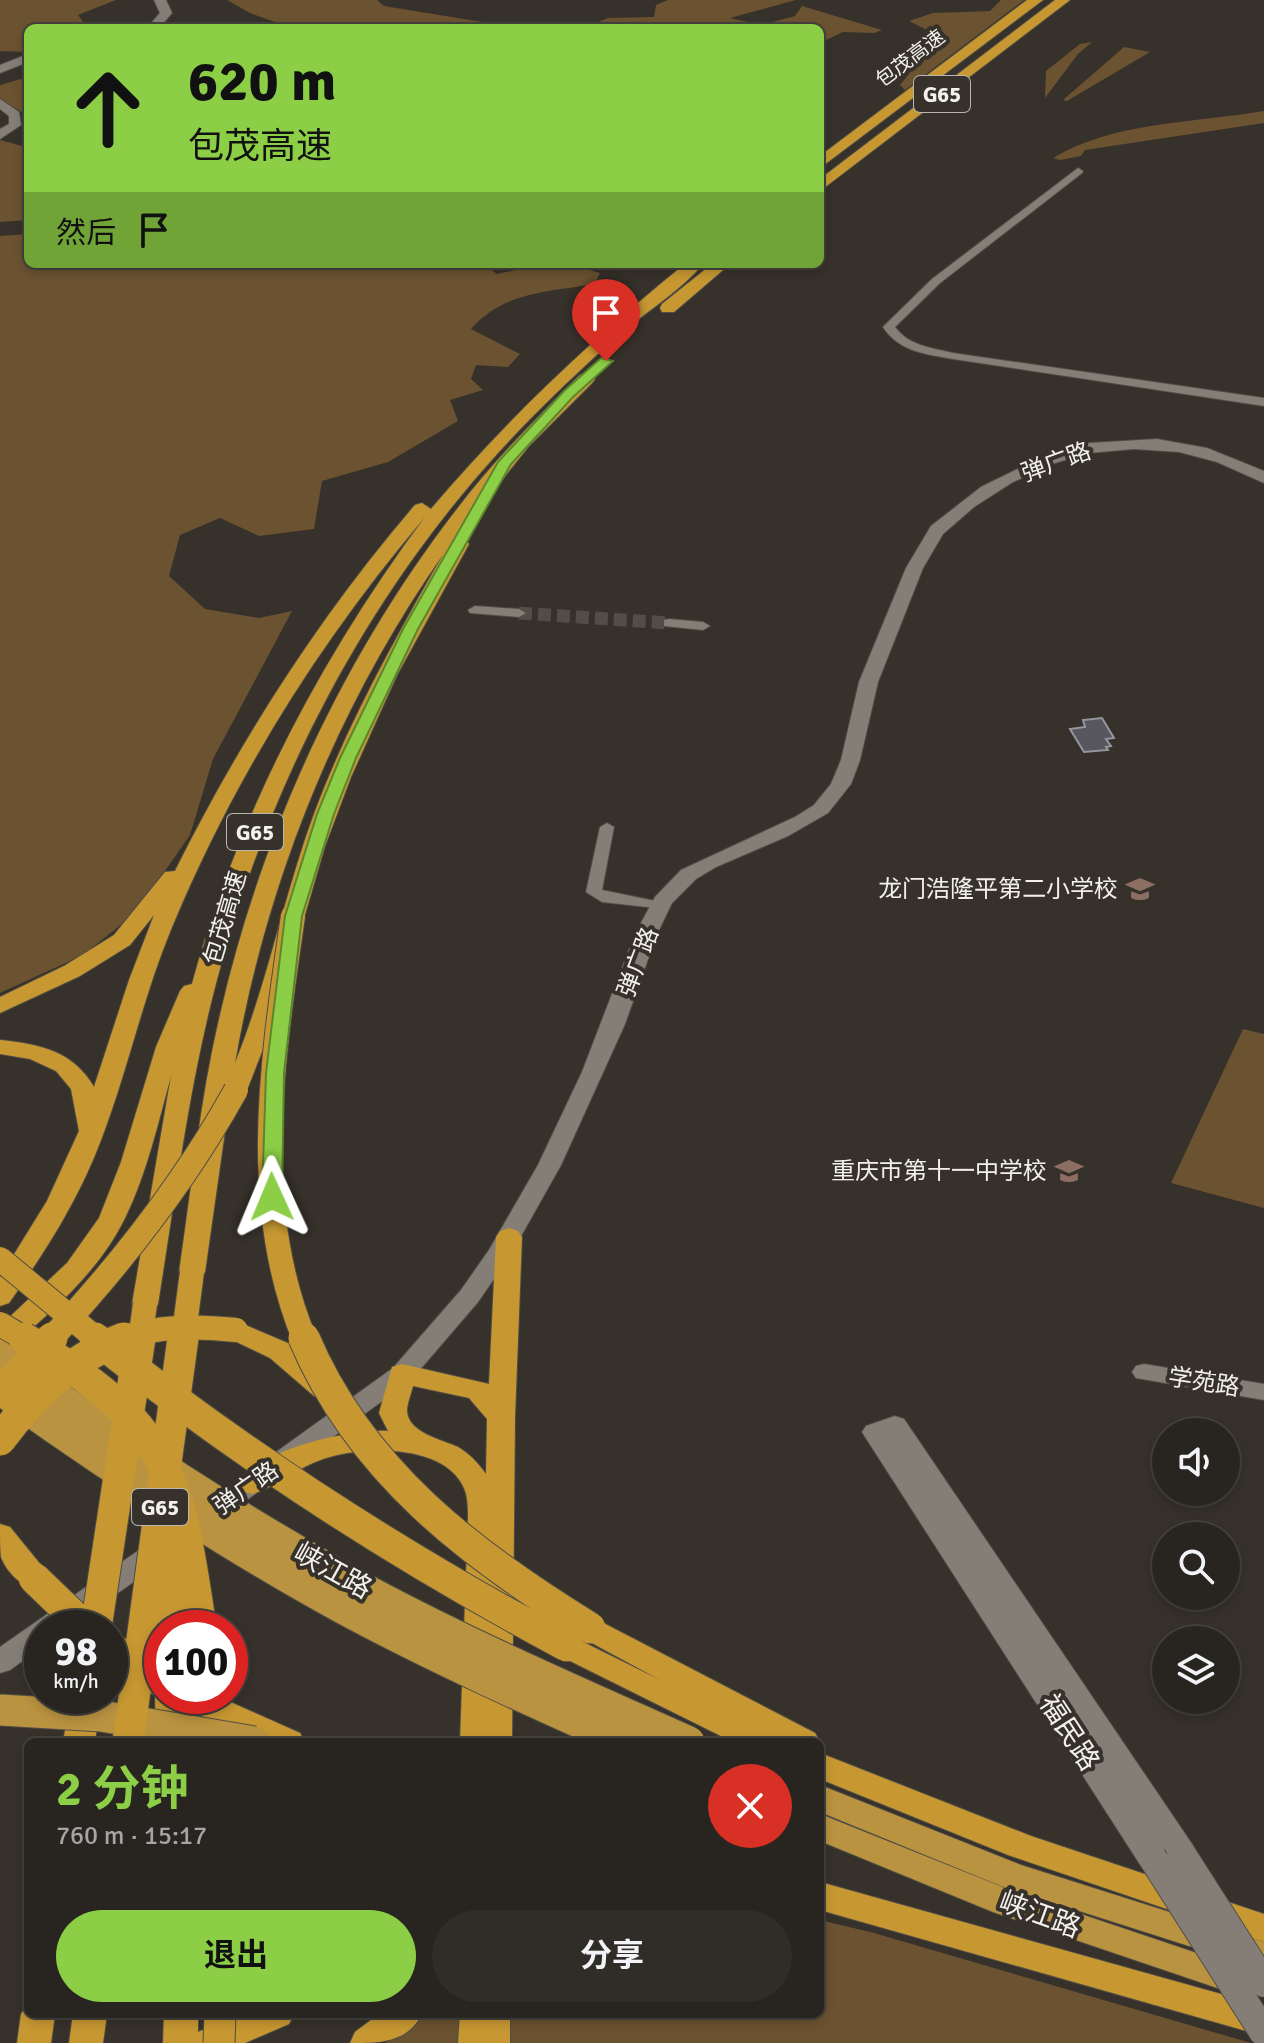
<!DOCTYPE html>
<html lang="zh">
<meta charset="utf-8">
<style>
:root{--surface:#282520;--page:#302d29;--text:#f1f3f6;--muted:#a5a5a5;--line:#44423e;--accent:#8cce45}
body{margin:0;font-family:Signika,"Noto Sans SC",sans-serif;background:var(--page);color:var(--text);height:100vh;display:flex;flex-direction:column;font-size:30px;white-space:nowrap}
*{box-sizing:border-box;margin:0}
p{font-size:26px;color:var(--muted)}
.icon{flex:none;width:44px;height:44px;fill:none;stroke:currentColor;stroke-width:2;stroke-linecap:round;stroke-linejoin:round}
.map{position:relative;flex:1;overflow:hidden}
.drawer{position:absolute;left:24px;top:1738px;width:800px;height:280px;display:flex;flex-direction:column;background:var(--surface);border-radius:12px;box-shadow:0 4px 12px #0003,0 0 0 2px var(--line)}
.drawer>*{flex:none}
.hud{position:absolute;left:24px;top:24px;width:800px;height:244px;border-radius:12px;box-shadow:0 4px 12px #0003,0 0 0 2px var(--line);background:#8cce45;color:#111;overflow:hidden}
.fabs{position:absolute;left:1152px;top:1418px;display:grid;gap:16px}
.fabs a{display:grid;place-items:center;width:88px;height:88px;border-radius:50%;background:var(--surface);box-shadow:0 4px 12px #0003,0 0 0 2px var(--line);font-size:40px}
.speed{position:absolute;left:24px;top:1610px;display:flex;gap:16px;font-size:40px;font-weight:700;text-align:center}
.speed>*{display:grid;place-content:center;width:104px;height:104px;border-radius:50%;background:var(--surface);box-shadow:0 4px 12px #0003,0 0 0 2px var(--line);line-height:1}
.speed small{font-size:20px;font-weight:400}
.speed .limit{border:12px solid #d22;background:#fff;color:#111}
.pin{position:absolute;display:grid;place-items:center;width:68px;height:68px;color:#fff;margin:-82px -34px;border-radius:50% 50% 50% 0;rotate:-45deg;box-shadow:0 0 8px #0007}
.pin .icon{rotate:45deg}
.me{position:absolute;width:88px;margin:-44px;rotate:359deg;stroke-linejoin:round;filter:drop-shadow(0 0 6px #0008)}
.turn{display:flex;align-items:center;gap:28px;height:168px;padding:0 32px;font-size:36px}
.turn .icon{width:104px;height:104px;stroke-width:2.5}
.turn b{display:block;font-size:56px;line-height:68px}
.then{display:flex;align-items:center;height:76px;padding:0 32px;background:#0003;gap:16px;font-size:30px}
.round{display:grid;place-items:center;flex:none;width:84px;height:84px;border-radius:42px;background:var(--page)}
.head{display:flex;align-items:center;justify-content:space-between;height:136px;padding:0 32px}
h1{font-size:48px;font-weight:700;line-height:60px;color:var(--accent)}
.action{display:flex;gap:16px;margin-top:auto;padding:16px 32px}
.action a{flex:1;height:92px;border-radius:48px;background:var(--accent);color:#111;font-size:32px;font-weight:700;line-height:92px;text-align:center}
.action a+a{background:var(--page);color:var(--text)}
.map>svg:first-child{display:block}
.green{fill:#6b5231}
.building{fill:#58565f;stroke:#97959e;stroke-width:2}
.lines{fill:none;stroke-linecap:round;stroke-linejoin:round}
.minor-tunnel{stroke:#524e47;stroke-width:13;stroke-dasharray:13 6;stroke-linecap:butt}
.minor-casing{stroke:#504d46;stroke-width:2}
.tertiary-casing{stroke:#504d46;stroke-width:2}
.secondary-casing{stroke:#504d46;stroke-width:2}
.trunk-casing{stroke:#504d46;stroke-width:2}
.motorway-casing{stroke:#504d46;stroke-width:2}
.minor{fill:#847e76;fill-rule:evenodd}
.tertiary{fill:#847e76;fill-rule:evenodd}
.secondary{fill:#847e76;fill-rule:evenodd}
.trunk{fill:#ba9340;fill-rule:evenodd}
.motorway{fill:#c79832;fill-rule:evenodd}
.secondary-bridge-casing{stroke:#504d46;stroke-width:30;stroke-linecap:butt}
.trunk-bridge-casing{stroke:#504d46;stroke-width:33;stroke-linecap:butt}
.motorway-bridge-far1-casing{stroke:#504d46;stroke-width:26;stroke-linecap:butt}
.motorway-bridge-casing{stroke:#504d46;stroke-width:33;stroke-linecap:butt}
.secondary-bridge{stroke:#847e76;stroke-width:28}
.trunk-bridge{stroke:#ba9340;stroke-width:31}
.motorway-bridge-far1{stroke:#c79832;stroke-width:24}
.motorway-bridge{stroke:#c79832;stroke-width:31}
.route{fill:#8cce45;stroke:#5b862d;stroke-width:2}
.labels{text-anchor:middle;stroke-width:8;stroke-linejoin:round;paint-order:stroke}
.far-street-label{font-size:20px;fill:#f3f0eb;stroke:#36312a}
.shield{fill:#36312a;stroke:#bab7b1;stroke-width:2}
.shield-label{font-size:22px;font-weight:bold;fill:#f3f0eb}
.street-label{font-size:24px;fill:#f3f0eb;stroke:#36312a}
.poi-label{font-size:24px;fill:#f3f0eb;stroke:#36312a;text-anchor:end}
.near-street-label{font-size:28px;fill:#f3f0eb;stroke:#36312a}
</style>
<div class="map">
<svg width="1264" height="2043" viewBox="0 0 1264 2043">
<rect width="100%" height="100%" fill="#36312a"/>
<path class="green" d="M0 0H116L78 15 88 28H28V52L0 51Z
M227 0H377L384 6 513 27 292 28 250 13Z
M668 0H796L730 18 761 25 795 16 802 6 882 30 874 33 843 32 820 43V28H606L600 21 608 18 654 17 656 5Z
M1001 0H1024L905 90 900 85 917 64 916 55 939 36 909 21 933 13 990 11Z
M1092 42 1078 54 1045 98 1046 71 1080 44Z
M1124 47 1150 52 1067 101 1063 100Z
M28 77V131L24 130 25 114 0 99V85Z
M1264 111V123L1085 150 1081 156 1060 160 1053 158C1115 121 1195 123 1264 111Z
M0 140 22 146 28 142V220L0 222Z
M28 234V264H483L497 274C540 265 557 260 600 273L595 284C549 292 504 291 471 329L520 354 508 367 476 365 471 379 483 390 450 400 458 421 388 462 322 481 314 529 259 536 220 518 180 535 169 576 205 609 259 618 292 611 213 759 190 835 158 881 123 923 83 955 0 993V236Z
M1243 1029 1264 1034V1208L1171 1183Z
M820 1920 874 1933 1251 2043H385L428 2014H820Z"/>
<path class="building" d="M1102 718 1114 738 1106 739 1111 746 1106 747 1108 750 1084 752 1070 729 1085 727 1083 720Z"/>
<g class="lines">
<path class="minor-tunnel" d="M519 613 669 623"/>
<defs>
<path id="minor" d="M1078 168 1083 171 1082 173 940 283 895 327C909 346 932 348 953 353L1264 398V406L953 359C926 354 899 352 883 327L885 325 932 279Z
M475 606 519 609 526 613 519 617 470 613 468 610Z
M669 619 703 622 710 626 703 630 664 626V620Z
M607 823 614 827 602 890 665 903 668 906 665 909 602 902 586 892 600 827Z"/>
<path id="tertiary" d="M154 0H166L172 13 159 28H147L160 13Z
M28 54V62L0 73V65Z
M0 99 19 112 21 125 0 139V129L9 124V116L0 109Z
M1144 1364 1264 1384V1400L1136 1378 1132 1372 1136 1366Z"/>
<path id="secondary" d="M1157 439 1207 448 1264 471V483L1217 462 1179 452 1134 449 1089 453 1055 463 1013 482 974 507 943 534 923 568 878 682 860 760 851 784 828 813 788 836 716 867 696 879 672 903 657 934 625 1024 561 1165 511 1254 478 1302 411 1380 222 1518 213 1521 204 1518 200 1511 204 1504 393 1368 461 1290 489 1250 538 1165 582 1072 635 934 655 897 681 870 795 817 814 805 831 784 841 760 859 682 906 568 931 526 981 487 1044 456 1089 443Z
M895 1416 904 1419 1192 1844 1196 1853 1192 1862C1180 1866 1173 1865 1166 1855L1163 1866 1152 1869 1141 1866 862 1432 866 1426Z
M159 1540 169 1543 173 1550 169 1557 68 1628H42V1647L10 1670 0 1673V1647L149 1543Z"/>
<path id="trunk" d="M820 1785 1021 1865 1264 1942V1970L1001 1886 820 1812Z
M820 1814 1015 1892 1250 1971 1255 1981 1250 1991 1238 1995 993 1912 820 1841Z"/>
<path id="motorway" d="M1027 0H1043L820 168V156Z
M1055 0H1070L820 191V179Z
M685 264H703C682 289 650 309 624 331 580 369 537 410 497 454 370 594 277 769 225 951 191 1066 177 1186 158 1304L155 1310 145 1313 135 1310 132 1304 171 1076C158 1123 147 1173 125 1218 99 1271 54 1310 10 1347L0 1349V1326L67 1263 99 1218 121 1162 156 1047 180 991 184 986 192 984C239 812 320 659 425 517 321 639 234 778 172 927 143 996 128 1070 101 1140 79 1199 45 1252 9 1303L0 1306V1277L47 1201 79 1131 71 1089 56 1071 30 1059 0 1054V1040C40 1044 73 1051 94 1087L129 980 154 915 130 945 80 976 0 1013V997L64 966 114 935 165 872 175 871C241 739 319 617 415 505L422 503 431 509C509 417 591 340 685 264Z
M712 264H730L674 312H662L660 308 662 304Z
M586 374 595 379 592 383 529 446 454 540H466L469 544 397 675 351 777 325 846 274 1021 245 1095 230 1096 205 1272 201 1278 192 1281 183 1278 179 1272C192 1186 200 1099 220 1015 262 832 342 658 457 509 494 460 537 418 580 375ZM444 553C396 637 348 723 314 814 284 895 268 982 235 1063 266 881 338 704 444 553Z
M509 1228 518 1231 522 1237 515 1417 512 1742H460L468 1518C468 1508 468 1497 464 1488 444 1443 362 1446 323 1459 298 1467 277 1487 252 1494L242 1491 238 1484C258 1449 350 1429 388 1431L379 1413 392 1367 402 1364 489 1384 496 1237 500 1231ZM413 1386 469 1398 487 1419 486 1474C478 1463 470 1454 458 1447 443 1440 408 1433 407 1411 407 1404 411 1394 413 1386Z
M236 1321 290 1344 334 1382 338 1389 334 1396 324 1399 314 1396 270 1358 226 1337 222 1330 226 1323Z
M0 1524 10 1527 45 1570 49 1578 45 1586C26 1592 8 1575 1 1557 0 1548 0 1533 0 1524Z
M590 1616 815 1733 820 1742H733L556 1654 552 1646 556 1638 567 1634 660 1680 579 1636 575 1628 579 1620Z
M159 1687H162V1696H217L300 1733 305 1742H259L186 1709 188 1742H156L155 1696Z
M71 1696H101L95 1742H63Z
M820 1753 1031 1836 1264 1914V1942L1008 1855 820 1779Z
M820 1882 1264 2006V2036L820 1910Z
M28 2003V2014H55L51 2043H17L21 2014Z
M73 2014H107L103 2043H69Z
M164 2014H198V2032L240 2014H294L289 2024 245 2043H163Z
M379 2014H422C407 2043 380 2043 350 2043L355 2032Z
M460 2014H510V2043H458Z"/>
</defs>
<use href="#minor" class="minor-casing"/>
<use href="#tertiary" class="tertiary-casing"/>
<use href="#secondary" class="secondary-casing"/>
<use href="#trunk" class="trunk-casing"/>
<use href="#motorway" class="motorway-casing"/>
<use href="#minor" class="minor"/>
<use href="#tertiary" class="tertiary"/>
<use href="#secondary" class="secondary"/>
<use href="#trunk" class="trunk"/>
<use href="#motorway" class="motorway"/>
<defs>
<path id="secondary-bridge" d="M1181 1853 1264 1983
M1152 1857 1264 2033"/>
<path id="trunk-bridge" d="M0 1357C120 1441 241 1522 370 1592 473 1647 582 1694 689 1742
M12 1398C119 1474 229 1546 344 1609 435 1658 529 1700 623 1742
M0 1710 101 1716 254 1742"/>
<path id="motorway-bridge-far1" d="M293 916C273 1056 248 1205 305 1340
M0 1259 98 1340
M0 1324 27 1340
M50 1340C122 1263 185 1182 236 1090
M119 1340C157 1325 196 1326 236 1330
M140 1340 145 1304
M183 1340 192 1272"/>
<path id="motorway-bridge" d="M24 1338C168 1424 178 1468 201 1628
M95 1338C243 1456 400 1557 567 1646
M304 1338C360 1471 471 1555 590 1628
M0 1393 52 1338
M0 1440C34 1394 70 1359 124 1338
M167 1550V1628
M34 1578 86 1628
M96 1628 140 1338
M110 1647 162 1682
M128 1742 183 1338
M219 2043 220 2014"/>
</defs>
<use href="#secondary-bridge" class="secondary-bridge-casing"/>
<use href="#trunk-bridge" class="trunk-bridge-casing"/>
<use href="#motorway-bridge-far1" class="motorway-bridge-far1-casing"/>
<use href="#motorway-bridge" class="motorway-bridge-casing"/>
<use href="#secondary-bridge" class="secondary-bridge"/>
<use href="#trunk-bridge" class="trunk-bridge"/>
<use href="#motorway-bridge-far1" class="motorway-bridge-far1"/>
<use href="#motorway-bridge" class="motorway-bridge"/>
</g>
<path class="route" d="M601 358 613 361 573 397 511 464 418 629 356 758 334 814 302 916 284 1073 282 1197 279 1201H265L262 1197 266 1073 285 916 317 814 340 758 403 629 498 462 564 391Z"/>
<defs>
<symbol id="school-bare" viewBox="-9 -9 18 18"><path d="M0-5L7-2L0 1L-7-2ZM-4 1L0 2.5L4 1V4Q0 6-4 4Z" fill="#8d6e63" stroke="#36312a" stroke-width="2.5" paint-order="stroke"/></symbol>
</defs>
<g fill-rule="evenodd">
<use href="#school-bare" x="1120" y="869" width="40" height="40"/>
<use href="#school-bare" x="1049" y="1151" width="40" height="40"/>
</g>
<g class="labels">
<g class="far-street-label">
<text transform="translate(910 58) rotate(-37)" y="7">包茂高速</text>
</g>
<g class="shield">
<rect x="914" y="76" width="56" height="36" rx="6"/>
<rect x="227" y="814" width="56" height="36" rx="6"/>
<rect x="132" y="1489" width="56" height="36" rx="6"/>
</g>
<g class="shield-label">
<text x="942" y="102">G65</text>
<text x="255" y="840">G65</text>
<text x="160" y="1515">G65</text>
</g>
<g class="street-label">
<text transform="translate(1056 462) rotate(-20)" y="8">弹广路</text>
<text transform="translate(225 918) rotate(-74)" y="8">包茂高速</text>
<text transform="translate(638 962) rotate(-69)" y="8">弹广路</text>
<text transform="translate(1204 1382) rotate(9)" y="8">学苑路</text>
<text transform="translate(246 1488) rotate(-35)" y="8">弹广路</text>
</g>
<g class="poi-label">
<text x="1118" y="897">龙门浩隆平第二小学校</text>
<text x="1047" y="1179">重庆市第十一中学校</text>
</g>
<g class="near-street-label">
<text transform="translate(333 1570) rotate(29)" y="10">峡江路</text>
<text transform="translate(1070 1732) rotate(57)" y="10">福民路</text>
<text transform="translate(1040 1914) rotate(20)" y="10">峡江路</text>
</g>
</g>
</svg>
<div class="fabs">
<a><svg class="icon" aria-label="sound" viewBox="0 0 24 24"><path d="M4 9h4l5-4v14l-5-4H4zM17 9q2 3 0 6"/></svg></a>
<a><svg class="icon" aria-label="search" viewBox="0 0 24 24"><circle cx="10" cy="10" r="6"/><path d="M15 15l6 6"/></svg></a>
<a><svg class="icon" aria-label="layers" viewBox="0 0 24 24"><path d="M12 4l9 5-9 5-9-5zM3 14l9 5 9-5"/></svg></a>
</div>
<div class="speed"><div>98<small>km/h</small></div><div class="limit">100</div></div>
<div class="pin" style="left:606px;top:361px;background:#d93025"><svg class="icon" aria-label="arrive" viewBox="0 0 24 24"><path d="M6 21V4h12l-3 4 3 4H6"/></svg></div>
<svg class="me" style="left:272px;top:1197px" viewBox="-20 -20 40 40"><path d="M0-17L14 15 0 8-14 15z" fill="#8cce45" stroke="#fff" stroke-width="4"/></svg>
<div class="hud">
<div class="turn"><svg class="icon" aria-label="ahead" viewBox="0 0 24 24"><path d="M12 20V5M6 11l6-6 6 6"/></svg><div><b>620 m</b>包茂高速</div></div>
<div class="then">然后<svg class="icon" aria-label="arrive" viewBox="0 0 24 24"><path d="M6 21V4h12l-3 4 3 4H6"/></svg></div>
</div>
<section class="drawer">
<div class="head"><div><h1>2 分钟</h1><p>760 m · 15:17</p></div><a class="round" style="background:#d93025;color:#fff"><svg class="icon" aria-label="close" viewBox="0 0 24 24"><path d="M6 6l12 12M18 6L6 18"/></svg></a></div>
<div class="action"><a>退出</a><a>分享</a></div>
</section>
</div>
